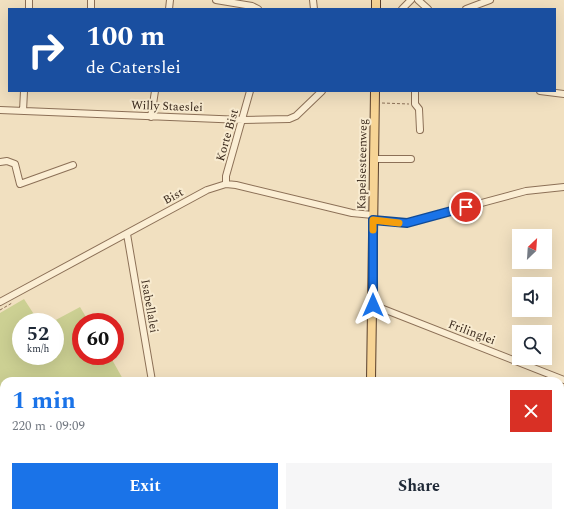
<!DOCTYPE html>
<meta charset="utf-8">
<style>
:root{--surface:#fff;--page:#f6f6f7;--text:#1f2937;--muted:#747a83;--accent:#1a73e8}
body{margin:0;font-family:Spectral,serif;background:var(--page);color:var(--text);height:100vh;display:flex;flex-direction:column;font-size:15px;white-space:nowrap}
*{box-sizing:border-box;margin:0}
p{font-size:13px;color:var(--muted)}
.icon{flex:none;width:22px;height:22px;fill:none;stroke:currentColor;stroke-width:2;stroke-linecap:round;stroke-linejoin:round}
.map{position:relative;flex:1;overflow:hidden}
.drawer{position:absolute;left:0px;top:377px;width:564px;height:140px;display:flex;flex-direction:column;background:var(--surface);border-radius:12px 12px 0 0;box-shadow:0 4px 16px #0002}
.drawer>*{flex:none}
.banner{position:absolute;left:8px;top:8px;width:548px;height:84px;border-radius:0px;box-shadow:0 4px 16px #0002;background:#1a4fa0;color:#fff;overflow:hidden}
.needle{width:26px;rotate:25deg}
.buttons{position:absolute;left:512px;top:229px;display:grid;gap:8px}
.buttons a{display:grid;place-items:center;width:40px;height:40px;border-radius:0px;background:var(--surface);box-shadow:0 4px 16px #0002;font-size:20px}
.speed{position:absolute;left:12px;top:313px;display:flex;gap:8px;font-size:20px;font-weight:700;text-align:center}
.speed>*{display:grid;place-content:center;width:52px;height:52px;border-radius:50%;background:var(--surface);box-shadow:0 4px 16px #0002;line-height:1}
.speed small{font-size:10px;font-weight:400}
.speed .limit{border:6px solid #d22;background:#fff;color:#111}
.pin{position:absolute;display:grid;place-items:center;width:34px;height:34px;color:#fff;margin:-17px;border:2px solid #fff;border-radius:50%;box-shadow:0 1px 4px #0007}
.me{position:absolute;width:44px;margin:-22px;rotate:0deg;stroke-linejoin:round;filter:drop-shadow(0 0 3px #0008)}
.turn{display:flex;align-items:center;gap:14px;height:84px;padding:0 12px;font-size:18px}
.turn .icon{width:52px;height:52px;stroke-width:2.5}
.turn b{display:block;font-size:28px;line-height:34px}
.round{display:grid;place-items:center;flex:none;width:42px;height:42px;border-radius:0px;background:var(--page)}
.head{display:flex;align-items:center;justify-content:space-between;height:68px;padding:0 12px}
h1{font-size:24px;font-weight:700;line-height:30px;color:var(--accent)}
.cta{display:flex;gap:8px;margin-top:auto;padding:8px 12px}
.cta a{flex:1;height:46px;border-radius:0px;background:var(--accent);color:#fff;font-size:16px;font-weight:700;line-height:46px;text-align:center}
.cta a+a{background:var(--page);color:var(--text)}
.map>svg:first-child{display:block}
.green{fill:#ccd093}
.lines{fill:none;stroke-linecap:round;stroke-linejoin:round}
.stream{stroke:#6a9286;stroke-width:1.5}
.minor-casing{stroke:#8c7057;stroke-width:8}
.major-casing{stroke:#593f2b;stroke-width:10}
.path{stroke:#8c7057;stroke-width:1;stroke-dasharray:3 2;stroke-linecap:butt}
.minor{stroke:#fbeed4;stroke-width:6}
.major{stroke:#f7d495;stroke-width:8}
.route-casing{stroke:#114b97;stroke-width:10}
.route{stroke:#1a73e8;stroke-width:7}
.slow{stroke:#f59e0b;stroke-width:7}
.labels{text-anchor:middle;stroke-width:4;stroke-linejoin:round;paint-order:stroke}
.street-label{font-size:12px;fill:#3a291c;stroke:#f8ebd0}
</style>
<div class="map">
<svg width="564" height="517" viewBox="0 0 564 517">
<rect width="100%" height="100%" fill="#f1e0c0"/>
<path class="green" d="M24 299 39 322H21V356H55V322H52L80 307 89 322H81V356H110L124 381H4V432L0 425V313Z
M4 452V513H177L179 517H0V455Z"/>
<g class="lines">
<path class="stream" d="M5 517 11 513"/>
<defs>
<path id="minor" d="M216 0 252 6 258 9
M313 0 314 9
M418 0 428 9
M29 9V0
M91 9V0
M169 9 170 0
M402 9 411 0
M466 9 490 0
M415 91V104L419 109 420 130
M540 91 564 94
M0 110 243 120 289 119 296 116 322 91
M23 111 24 91
M151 117 155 91
M374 159H411
M0 162 7 161 15 164 20 184 73 165
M226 184V176L250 91
M373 220 407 223 526 191 564 187
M127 234 152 381
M0 302 207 190 226 184 236 185 352 213 373 215
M373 305 564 380
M182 513 183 517
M417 513 426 517"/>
<path id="major" d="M376 9V0
M371 381 375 91
M370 517V513"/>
</defs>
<use href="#minor" class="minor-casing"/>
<use href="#major" class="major-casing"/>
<path class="path" d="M382 103 409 104
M0 310 12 303
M124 513 128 517 155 514 161 517
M25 517 31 514 46 516 56 513"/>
<use href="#minor" class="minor"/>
<use href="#major" class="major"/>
</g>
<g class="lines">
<defs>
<path id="route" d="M373 305V220L407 223 466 207"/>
</defs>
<use href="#route" class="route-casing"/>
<use href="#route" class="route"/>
<path class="slow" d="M373 230V220L399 223"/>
</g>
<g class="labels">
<g class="street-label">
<text transform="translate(167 106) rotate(2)" y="4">Willy Staeslei</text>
<text transform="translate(227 135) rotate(-74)" y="4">Korte Bist</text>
<text transform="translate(362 164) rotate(-89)" y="4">Kapelsesteenweg</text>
<text transform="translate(173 196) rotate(-29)" y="4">Bist</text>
<text transform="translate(150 306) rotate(80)" y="4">Isabellalei</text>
<text transform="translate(472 332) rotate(21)" y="4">Frilinglei</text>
</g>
</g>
</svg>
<div class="buttons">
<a><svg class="needle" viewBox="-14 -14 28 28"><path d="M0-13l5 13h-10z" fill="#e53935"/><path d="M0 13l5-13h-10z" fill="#747a83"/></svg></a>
<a><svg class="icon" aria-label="sound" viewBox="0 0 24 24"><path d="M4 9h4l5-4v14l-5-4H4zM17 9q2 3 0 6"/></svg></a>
<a><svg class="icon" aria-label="search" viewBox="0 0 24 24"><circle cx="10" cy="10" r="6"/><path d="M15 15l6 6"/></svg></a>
</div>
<div class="speed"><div>52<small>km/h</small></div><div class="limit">60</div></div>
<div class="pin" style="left:466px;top:207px;background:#d93025"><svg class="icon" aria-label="arrive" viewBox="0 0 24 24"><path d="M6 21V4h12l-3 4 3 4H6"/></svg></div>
<svg class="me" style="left:373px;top:305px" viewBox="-20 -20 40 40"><path d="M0-17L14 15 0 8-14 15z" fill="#1a73e8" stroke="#fff" stroke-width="4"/></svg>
<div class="banner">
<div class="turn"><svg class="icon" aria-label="right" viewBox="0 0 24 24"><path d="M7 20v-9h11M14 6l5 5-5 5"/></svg><div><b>100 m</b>de Caterslei</div></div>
</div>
<section class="drawer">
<div class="head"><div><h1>1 min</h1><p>220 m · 09:09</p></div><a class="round" style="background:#d93025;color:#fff"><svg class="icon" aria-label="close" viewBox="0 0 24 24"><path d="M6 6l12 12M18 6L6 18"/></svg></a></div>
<div class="cta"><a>Exit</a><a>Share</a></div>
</section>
</div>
